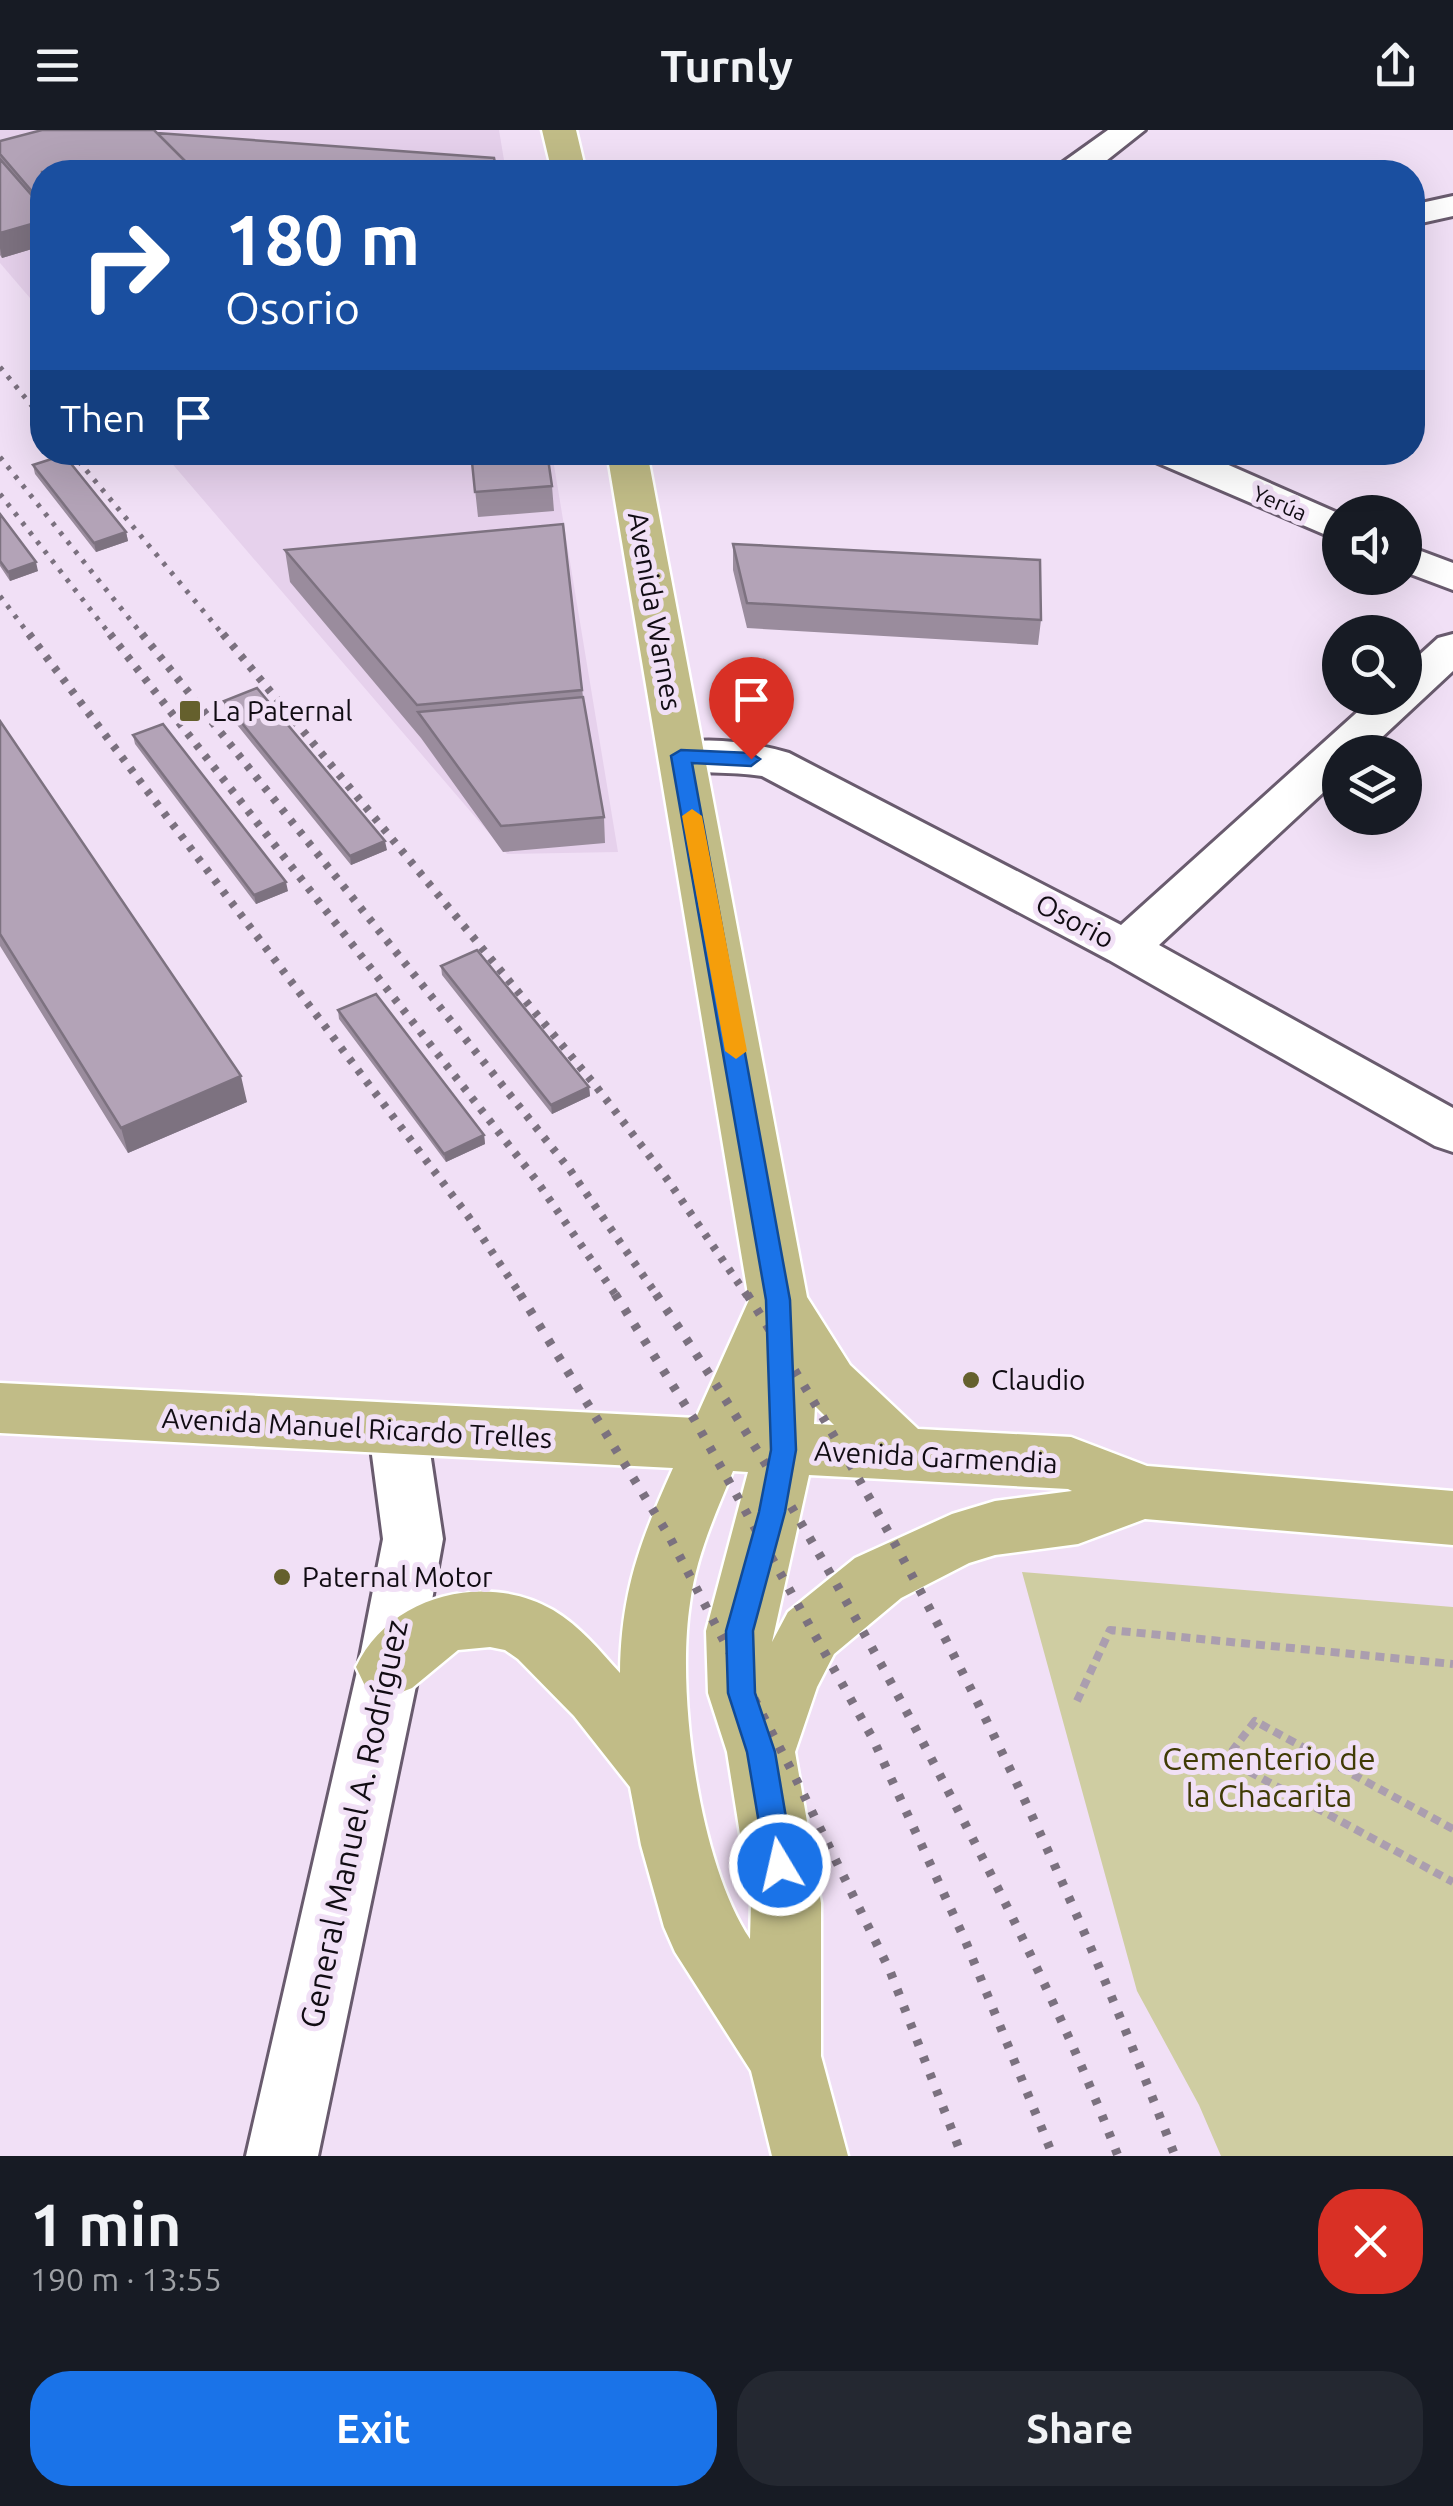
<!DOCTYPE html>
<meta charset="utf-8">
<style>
:root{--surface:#171b24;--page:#242831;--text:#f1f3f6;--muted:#9ea1a6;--accent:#1a73e8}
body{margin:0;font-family:Ubuntu,sans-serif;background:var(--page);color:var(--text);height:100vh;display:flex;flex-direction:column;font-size:38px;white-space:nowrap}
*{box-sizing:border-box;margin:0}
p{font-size:32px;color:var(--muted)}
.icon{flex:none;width:55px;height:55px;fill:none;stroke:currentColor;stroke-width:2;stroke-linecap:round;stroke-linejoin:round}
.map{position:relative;height:2026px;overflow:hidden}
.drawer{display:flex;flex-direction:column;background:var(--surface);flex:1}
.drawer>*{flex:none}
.guide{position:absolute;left:30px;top:30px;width:1395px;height:305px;border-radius:40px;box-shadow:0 10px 40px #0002;background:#1a4fa0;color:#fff;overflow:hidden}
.buttons{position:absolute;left:1322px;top:365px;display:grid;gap:20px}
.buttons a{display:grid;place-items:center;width:100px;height:100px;border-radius:50%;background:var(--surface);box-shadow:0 10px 40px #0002;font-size:50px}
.pin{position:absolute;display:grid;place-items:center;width:85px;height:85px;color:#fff;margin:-102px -42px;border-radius:50% 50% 50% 0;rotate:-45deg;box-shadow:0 0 10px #0007}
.pin .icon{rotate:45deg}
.me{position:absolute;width:110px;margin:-55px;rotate:351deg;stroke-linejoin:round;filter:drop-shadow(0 0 8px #0008)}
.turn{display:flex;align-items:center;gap:35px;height:210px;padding:0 30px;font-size:45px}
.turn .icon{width:130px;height:130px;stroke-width:2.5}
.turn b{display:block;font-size:70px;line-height:85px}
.then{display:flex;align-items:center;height:95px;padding:0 30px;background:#0003;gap:20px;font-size:38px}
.round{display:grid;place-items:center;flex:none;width:105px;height:105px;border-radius:40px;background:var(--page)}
.head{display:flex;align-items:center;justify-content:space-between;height:170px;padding:0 30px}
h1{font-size:60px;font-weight:600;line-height:75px}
.action{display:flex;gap:20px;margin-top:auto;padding:20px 30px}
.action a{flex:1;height:115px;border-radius:40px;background:var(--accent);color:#fff;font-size:40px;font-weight:600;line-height:115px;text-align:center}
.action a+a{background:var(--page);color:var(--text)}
header{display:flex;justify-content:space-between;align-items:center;height:130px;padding:0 30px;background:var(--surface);font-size:45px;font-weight:600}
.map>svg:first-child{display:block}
.built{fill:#e6d1ec}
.green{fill:#cfcda2}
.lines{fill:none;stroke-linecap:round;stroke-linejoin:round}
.minor-casing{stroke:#695b6e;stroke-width:6}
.major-casing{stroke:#fff;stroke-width:5}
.path{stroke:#ab9eaf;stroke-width:8;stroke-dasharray:9 6;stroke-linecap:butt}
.minor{fill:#fff;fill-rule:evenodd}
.major{fill:#c1bc87;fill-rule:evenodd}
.rail-far2{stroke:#7b717f;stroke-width:5;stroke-dasharray:4 8;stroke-linecap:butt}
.rail-far1{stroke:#7b717f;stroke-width:8;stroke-dasharray:5 9;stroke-linecap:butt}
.rail{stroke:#7b717f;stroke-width:9;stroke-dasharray:6 12;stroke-linecap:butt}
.wall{fill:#9a8c9d}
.shaded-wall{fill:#7d7280}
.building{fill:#b3a3b7;stroke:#7d7280;stroke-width:2.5}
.route{fill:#1a73e8;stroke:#114b97;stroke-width:2.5}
.slow{fill:#f59e0b}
.poi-dot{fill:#65602d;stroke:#f1e0f6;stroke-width:4}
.labels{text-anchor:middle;stroke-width:10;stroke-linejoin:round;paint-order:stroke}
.far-street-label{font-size:22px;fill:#110c13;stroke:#f1e0f6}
.street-label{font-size:28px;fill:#110c13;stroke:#f1e0f6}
.poi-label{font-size:28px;fill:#110c13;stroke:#f1e0f6;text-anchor:start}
.near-park-label{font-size:32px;fill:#403b05;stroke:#f1e0f6}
.near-street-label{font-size:32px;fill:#110c13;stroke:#f1e0f6}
</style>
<header><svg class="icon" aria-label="menu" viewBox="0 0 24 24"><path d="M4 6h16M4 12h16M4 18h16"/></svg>Turnly<svg class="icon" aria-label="share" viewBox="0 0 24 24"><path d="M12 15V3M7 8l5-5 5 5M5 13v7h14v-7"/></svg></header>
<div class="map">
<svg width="1453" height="2026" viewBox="0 0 1453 2026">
<rect width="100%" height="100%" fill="#f1e0f6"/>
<path class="built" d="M0 0H499L506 42H42V182L0 133Z
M163 323H552L618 722 507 724Z"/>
<path class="green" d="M1022 1442 1453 1477V2026H1221L1199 1975 1137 1861Z"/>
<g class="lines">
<defs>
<path id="minor" d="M1108 0H1145L1092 42H1055L1059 35Z
M1453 66V86L1412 95V75Z
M1146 322H1199L1340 384V411L1151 330Z
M1405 415 1453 433V460L1405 442Z
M1453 504V541L1366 622H1340V647L1159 815 1453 978V1022L1435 1016 1109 830 762 646C730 641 696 645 665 636L659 626 665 616C705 605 750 612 789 623L1121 795 1373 568H1405V538L1438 508Z
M398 1278 419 1285 427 1302 443 1409 420 1537 318 2026H246L358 1537 383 1409 369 1302 377 1285Z"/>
<path id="major" d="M542 0H576L586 42H552Z
M607 322H647L807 1167 850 1235 918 1299 1071 1307 1147 1336 1453 1361V1415L1145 1389 1078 1414 995 1425 969 1433 901 1468 834 1524 817 1557 795 1622 821 1773V1926L848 2026H772L751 1941 675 1822 664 1797 641 1715 630 1657 574 1586 518 1529 505 1520 490 1517 458 1520 412 1558 389 1567 366 1558 356 1537C389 1465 486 1441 553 1480 580 1496 600 1521 620 1543 621 1462 640 1411 673 1338L0 1303V1253L696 1288 749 1170ZM815 1276 834 1295 814 1294ZM733 1341 748 1342 706 1501 708 1563 727 1622 751 1773 750 1809C699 1733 676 1564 690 1473 696 1426 715 1385 733 1341ZM809 1345 1068 1359 1072 1361 995 1371 952 1384 855 1428 788 1482 772 1512Z"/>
</defs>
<use href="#minor" class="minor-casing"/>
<use href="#major" class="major-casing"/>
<path class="path" d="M1077 1571 1110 1500 1453 1534
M1453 1699 1255 1591 1226 1629 1453 1752"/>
<use href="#minor" class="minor"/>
<use href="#major" class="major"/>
<path class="rail-far2" d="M0 237 42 288
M71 322 225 507
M0 327 144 507
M0 364 112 507
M0 466 31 507"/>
<path class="rail-far1" d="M29 504 468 1086 522 1167
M110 504 536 1050 617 1167
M142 504 570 1040 658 1167
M223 504 595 955 667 1049 748 1167"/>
<path class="rail" d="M520 1164 669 1406 794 1645 890 1841 962 2026
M615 1164 694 1289 873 1609 965 1810 1053 2026
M656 1164C763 1321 858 1486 945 1655 1008 1776 1069 1898 1118 2026
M747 1164C921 1436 1060 1724 1175 2026"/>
</g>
<path class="wall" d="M0 11 42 42V116L2 128 0 125Z
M471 322 552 356 554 381 478 387Z
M33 335 126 402 128 411 96 422 35 344Z
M0 384 38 441 10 451 0 436Z
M563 394 583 567 604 687 605 713 503 722 421 608 290 452 285 420Z
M733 414 1041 490 1038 515 747 498 733 440Z
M224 571 387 720 351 735 225 580Z
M0 591 247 972 128 1023 0 816Z
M133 605 288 761 256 774 135 614Z
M441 836 589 957 590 966 552 984 442 845Z
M338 880 484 1005 485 1014 446 1032 339 889Z"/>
<path class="shaded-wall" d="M42 91V116L2 128 0 118V103Z
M126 402 128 411 96 422 94 413Z
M36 432 38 441 10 451 8 442Z
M385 711 387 720 351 735 350 726Z
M286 752 288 761 256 774 254 765Z
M241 946 247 972 128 1023 121 998Z
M589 957 590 966 552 984 551 975Z
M484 1005 485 1014 446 1032 444 1024Z"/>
<path class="building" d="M42 0H154L196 42H42V73L0 24V11Z
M157 3 494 28 497 42H196Z
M0 29 42 77V91L0 103Z
M471 322H547L552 356 475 362Z
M64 325 126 402 94 413 33 335Z
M0 384 36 432 8 442 0 431Z
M563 394 582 560 417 575 285 420Z
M733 414 1040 430 1041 490 747 473Z
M257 558 385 711 350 726 224 571Z
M583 567 604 687 501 696 418 582Z
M0 591 241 946 121 998 0 804Z
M163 594 286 752 254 765 133 605Z
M477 820 589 957 551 975 441 836Z
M376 864 484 1005 444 1024 338 880Z"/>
<path class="route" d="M681 620 751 623 760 629 751 636 692 633 790 1170 796 1320 785 1382 753 1501 755 1563 775 1622 794 1735 790 1745 780 1749 770 1745 766 1735 747 1622 728 1563 726 1501 759 1382 771 1320 766 1170 671 626Z"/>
<path class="slow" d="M692 679 702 686 747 921 736 929 725 921 682 686Z"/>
<g class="poi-dot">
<rect x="178" y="569" width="24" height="24" rx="5"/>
<circle cx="971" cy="1250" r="10"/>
<circle cx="282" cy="1447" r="10"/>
</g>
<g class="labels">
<g class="far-street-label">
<text transform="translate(1280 373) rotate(24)" y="8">Yerúa</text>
</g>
<g class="street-label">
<text transform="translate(655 481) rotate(80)" y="10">Avenida Warnes</text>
<text transform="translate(1075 791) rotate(28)" y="10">Osorio</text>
<text transform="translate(357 1298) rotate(3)" y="10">Avenida Manuel Ricardo Trelles</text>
<text transform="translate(936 1327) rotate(3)" y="10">Avenida Garmendia</text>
</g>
<g class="poi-label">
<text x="212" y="591">La Paternal</text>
<text x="991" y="1260">Claudio</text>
<text x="302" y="1457">Paternal Motor</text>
</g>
<g class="near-park-label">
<text x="1269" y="1640">Cementerio de<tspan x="1269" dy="37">la Chacarita</tspan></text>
</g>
<g class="near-street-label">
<text transform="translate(354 1694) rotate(-78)" y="11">General Manuel A. Rodríguez</text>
</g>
</g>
</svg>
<div class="buttons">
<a><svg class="icon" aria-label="sound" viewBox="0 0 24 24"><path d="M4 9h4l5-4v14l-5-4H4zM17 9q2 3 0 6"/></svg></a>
<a><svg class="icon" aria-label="search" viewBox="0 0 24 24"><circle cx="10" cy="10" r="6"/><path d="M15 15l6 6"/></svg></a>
<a><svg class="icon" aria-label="layers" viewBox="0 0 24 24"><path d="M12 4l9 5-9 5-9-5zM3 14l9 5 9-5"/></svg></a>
</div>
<div class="pin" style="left:751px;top:629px;background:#d93025"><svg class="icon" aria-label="arrive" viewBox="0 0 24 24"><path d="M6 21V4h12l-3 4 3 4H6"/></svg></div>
<svg class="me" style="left:780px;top:1735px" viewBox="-20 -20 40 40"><circle r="17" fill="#1a73e8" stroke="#fff" stroke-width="3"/><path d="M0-11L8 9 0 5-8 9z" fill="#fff"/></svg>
<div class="guide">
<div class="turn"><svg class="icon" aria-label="right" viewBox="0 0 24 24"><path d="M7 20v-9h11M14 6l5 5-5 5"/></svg><div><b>180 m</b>Osorio</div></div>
<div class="then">Then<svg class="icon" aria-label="arrive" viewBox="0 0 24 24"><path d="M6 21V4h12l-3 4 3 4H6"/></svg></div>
</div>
</div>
<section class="drawer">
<div class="head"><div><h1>1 min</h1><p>190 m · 13:55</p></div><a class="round" style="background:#d93025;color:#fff"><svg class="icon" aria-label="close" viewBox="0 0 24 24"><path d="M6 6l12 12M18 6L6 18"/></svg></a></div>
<div class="action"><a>Exit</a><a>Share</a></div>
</section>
